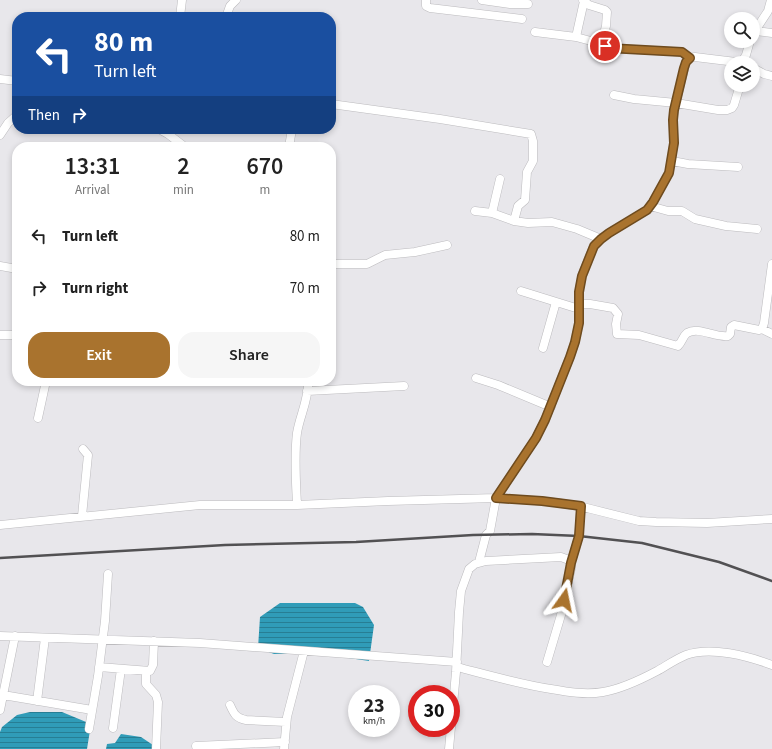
<!DOCTYPE html>
<style>
:root{--surface:#fff;--page:#f6f6f6;--text:#222;--muted:#767676;--accent:#a9732e}
body{margin:0;font-family:"Source Sans 3",sans-serif;background:var(--page);color:var(--text);height:100vh;display:flex;flex-direction:column;font-size:15px;white-space:nowrap}
*{box-sizing:border-box;margin:0}
p{font-size:13px;color:var(--muted)}
.icon{flex:none;width:22px;height:22px;fill:none;stroke:currentColor;stroke-width:2;stroke-linecap:round;stroke-linejoin:round}
.map{position:relative;flex:1;overflow:hidden}
.details{position:absolute;left:12px;top:142px;width:324px;height:244px;display:flex;flex-direction:column;background:var(--surface);border-radius:16px;box-shadow:0 2px 6px #0003}
.details>*{flex:none}
.guide{position:absolute;left:12px;top:12px;width:324px;height:122px;border-radius:16px;box-shadow:0 2px 6px #0003;background:#1a4fa0;color:#fff;overflow:hidden}
.tools{position:absolute;left:724px;top:12px;display:grid;gap:8px}
.tools a{display:grid;place-items:center;width:36px;height:36px;border-radius:50%;background:var(--surface);box-shadow:0 2px 6px #0003;font-size:20px}
.speed{position:absolute;left:348px;top:685px;display:flex;gap:8px;font-size:20px;font-weight:700;text-align:center}
.speed>*{display:grid;place-content:center;width:52px;height:52px;border-radius:50%;background:var(--surface);box-shadow:0 2px 6px #0003;line-height:1}
.speed small{font-size:10px;font-weight:400}
.speed .limit{border:6px solid #d22;background:#fff;color:#111}
.pin{position:absolute;display:grid;place-items:center;width:34px;height:34px;color:#fff;margin:-17px;border:2px solid #fff;border-radius:50%;box-shadow:0 1px 4px #0007}
.me{position:absolute;width:44px;margin:-22px;rotate:12deg;stroke-linejoin:round;filter:drop-shadow(0 0 3px #0008)}
.turn{display:flex;align-items:center;gap:14px;height:84px;padding:0 16px;font-size:18px}
.turn .icon{width:52px;height:52px;stroke-width:2.5}
.turn b{display:block;font-size:28px;line-height:34px}
.then{display:flex;align-items:center;height:38px;padding:0 16px;background:#0003;gap:8px;font-size:15px}
.eta{display:flex;justify-content:space-evenly;align-items:center;height:68px;text-align:center}
.eta b{font-size:24px;font-weight:600;line-height:28px}
.cta{display:flex;gap:8px;margin-top:auto;padding:8px 16px}
.cta a{flex:1;height:46px;border-radius:16px;background:var(--accent);color:#fff;font-size:16px;font-weight:600;line-height:46px;text-align:center}
.cta a+a{background:var(--page);color:var(--text)}
ul{padding:0;list-style:none}
li{display:flex;align-items:center;gap:12px;height:52px;padding:0 16px}
li div{flex:1}
li b{display:block;font-size:15px}
li em{font-style:normal}
.map>svg:first-child{display:block}
.water{fill:url(#water-rules)}
.lines{fill:none;stroke-linecap:round;stroke-linejoin:round}
.minor-casing{stroke:#bcbbbe;stroke-width:9}
.minor{stroke:#fff;stroke-width:8}
.rail{stroke:#525153;stroke-width:2.5}
.route-casing{stroke:#6e4b1e;stroke-width:10}
.route{stroke:#a9732e;stroke-width:7}
</style>
<div class="map">
<svg width="772" height="749" viewBox="0 0 772 749">
<defs>
<pattern id="water-rules" width="6" height="5" patternUnits="userSpaceOnUse"><rect width="6" height="5" fill="#309cb8"/><path d="M0 2.5h6" fill="none" stroke="#277e94"/></pattern>
</defs>
<rect width="100%" height="100%" fill="#e8e7eb"/>
<path class="water" d="M280 603H355L363 607 374 625 369 661 322 654H274L258 648 260 617Z
M30 712H62L91 724 87 749H0V732L2 727 17 715Z
M121 734 141 737 153 745 152 749H106L107 744 115 743Z"/>
<g class="lines">
<defs>
<path id="minor" d="M426 0V6L430 8 522 19
M482 0 510 4H528
M583 0 589 5 605 10 607 12 606 26 602 41 605 47 608 48 682 52 690 58
M180 17 182 0
M226 17 230 6 236 0
M755 31 772 33
M535 32 576 37 602 44
M753 34 768 11 771 0
M576 37 584 1
M753 68 764 74 772 76
M0 79 17 81
M614 95 634 99 676 103 718 110H727L732 108 734 105 740 85
M331 104 440 119 531 134 533 141V161L527 172 525 200 518 206 514 221
M159 129 168 134 185 147
M0 135 8 123 17 115
M289 147 292 129
M672 161 688 164 738 167
M650 206 668 211H682L695 219 726 226 757 229
M475 211 492 213 514 221 528 223 552 222 577 229 601 239
M492 213 500 179
M331 264H367L385 255 415 252 447 245
M0 266 17 269
M521 291 579 309
M579 304H590L613 308 618 314 616 324 617 334 639 335 678 346C682 342 683 336 687 333 699 326 715 338 728 336L730 334 731 327 734 325 759 330 762 329 764 323 772 264
M762 329 772 334
M0 335H17
M543 348 556 302
M476 378 498 385 551 407
M307 391 404 386
M38 418 46 381
M297 505C296 481 294 456 297 433 300 415 309 399 308 381
M82 516 88 455 83 449
M0 525 200 505H297L388 501 496 498 542 501 559 503 583 507 639 521 656 522 707 523 772 519
M479 562 486 535 490 531 496 498 536 438 545 420 570 357 575 342 579 323V292L582 275 594 246 601 239 609 233 647 210 653 202 669 173 674 143 673 120 674 110 686 62 690 58 695 57 736 62 743 60 746 55 750 41
M571 563 579 536 581 506
M0 636 200 643 457 662
M99 667 150 671 153 665 154 641
M457 667C488 675 519 684 551 689 568 692 586 695 603 692 621 689 640 680 657 671 666 666 676 659 686 655 711 646 748 656 772 665
M146 671V684L156 695 158 702 156 749
M3 695 92 710
M37 701 45 638
M230 705C234 714 236 718 246 720L286 722
M0 710 15 636
M113 728 121 669
M89 729 98 676 105 621 108 574
M196 746 285 742
M284 749 287 717 304 651
M449 749 456 672 459 612 461 591 469 569 475 564 486 561 561 557 569 560 571 563V569L561 615 547 662"/>
</defs>
<use href="#minor" class="minor-casing"/>
<use href="#minor" class="minor"/>
<path class="rail" d="M0 558 225 545 356 542 473 535 532 534 579 536 642 543 719 562 772 581"/>
</g>
<g class="lines">
<defs>
<path id="route" d="M564 600 571 563 579 536 581 506 542 501 496 498 536 438 545 420 570 357 575 342 579 323V292L582 276 594 246 601 239 609 233 647 210 653 202 669 173 674 143 673 120 674 110 684 68 686 62 690 58 682 52 608 48 605 46"/>
</defs>
<use href="#route" class="route-casing"/>
<use href="#route" class="route"/>
</g>
</svg>
<div class="tools">
<a><svg class="icon" aria-label="search" viewBox="0 0 24 24"><circle cx="10" cy="10" r="6"/><path d="M15 15l6 6"/></svg></a>
<a><svg class="icon" aria-label="layers" viewBox="0 0 24 24"><path d="M12 4l9 5-9 5-9-5zM3 14l9 5 9-5"/></svg></a>
</div>
<div class="speed"><div>23<small>km/h</small></div><div class="limit">30</div></div>
<div class="pin" style="left:605px;top:46px;background:#d93025"><svg class="icon" aria-label="arrive" viewBox="0 0 24 24"><path d="M6 21V4h12l-3 4 3 4H6"/></svg></div>
<svg class="me" style="left:564px;top:600px" viewBox="-20 -20 40 40"><path d="M0-17L14 15 0 8-14 15z" fill="#a9732e" stroke="#fff" stroke-width="4"/></svg>
<div class="guide">
<div class="turn"><svg class="icon" aria-label="left" viewBox="0 0 24 24"><path d="M17 20v-9H6M10 6l-5 5 5 5"/></svg><div><b>80 m</b>Turn left</div></div>
<div class="then">Then<svg class="icon" aria-label="right" viewBox="0 0 24 24"><path d="M7 20v-9h11M14 6l5 5-5 5"/></svg></div>
</div>
<section class="details">
<div class="eta">
<div><b>13:31</b><p>Arrival</p></div>
<div><b>2</b><p>min</p></div>
<div><b>670</b><p>m</p></div>
</div>
<ul>
<li><svg class="icon" aria-label="left" viewBox="0 0 24 24"><path d="M17 20v-9H6M10 6l-5 5 5 5"/></svg><div><b>Turn left</b></div><em>80 m</em></li>
<li><svg class="icon" aria-label="right" viewBox="0 0 24 24"><path d="M7 20v-9h11M14 6l5 5-5 5"/></svg><div><b>Turn right</b></div><em>70 m</em></li>
</ul>
<div class="cta"><a>Exit</a><a>Share</a></div>
</section>
</div>
